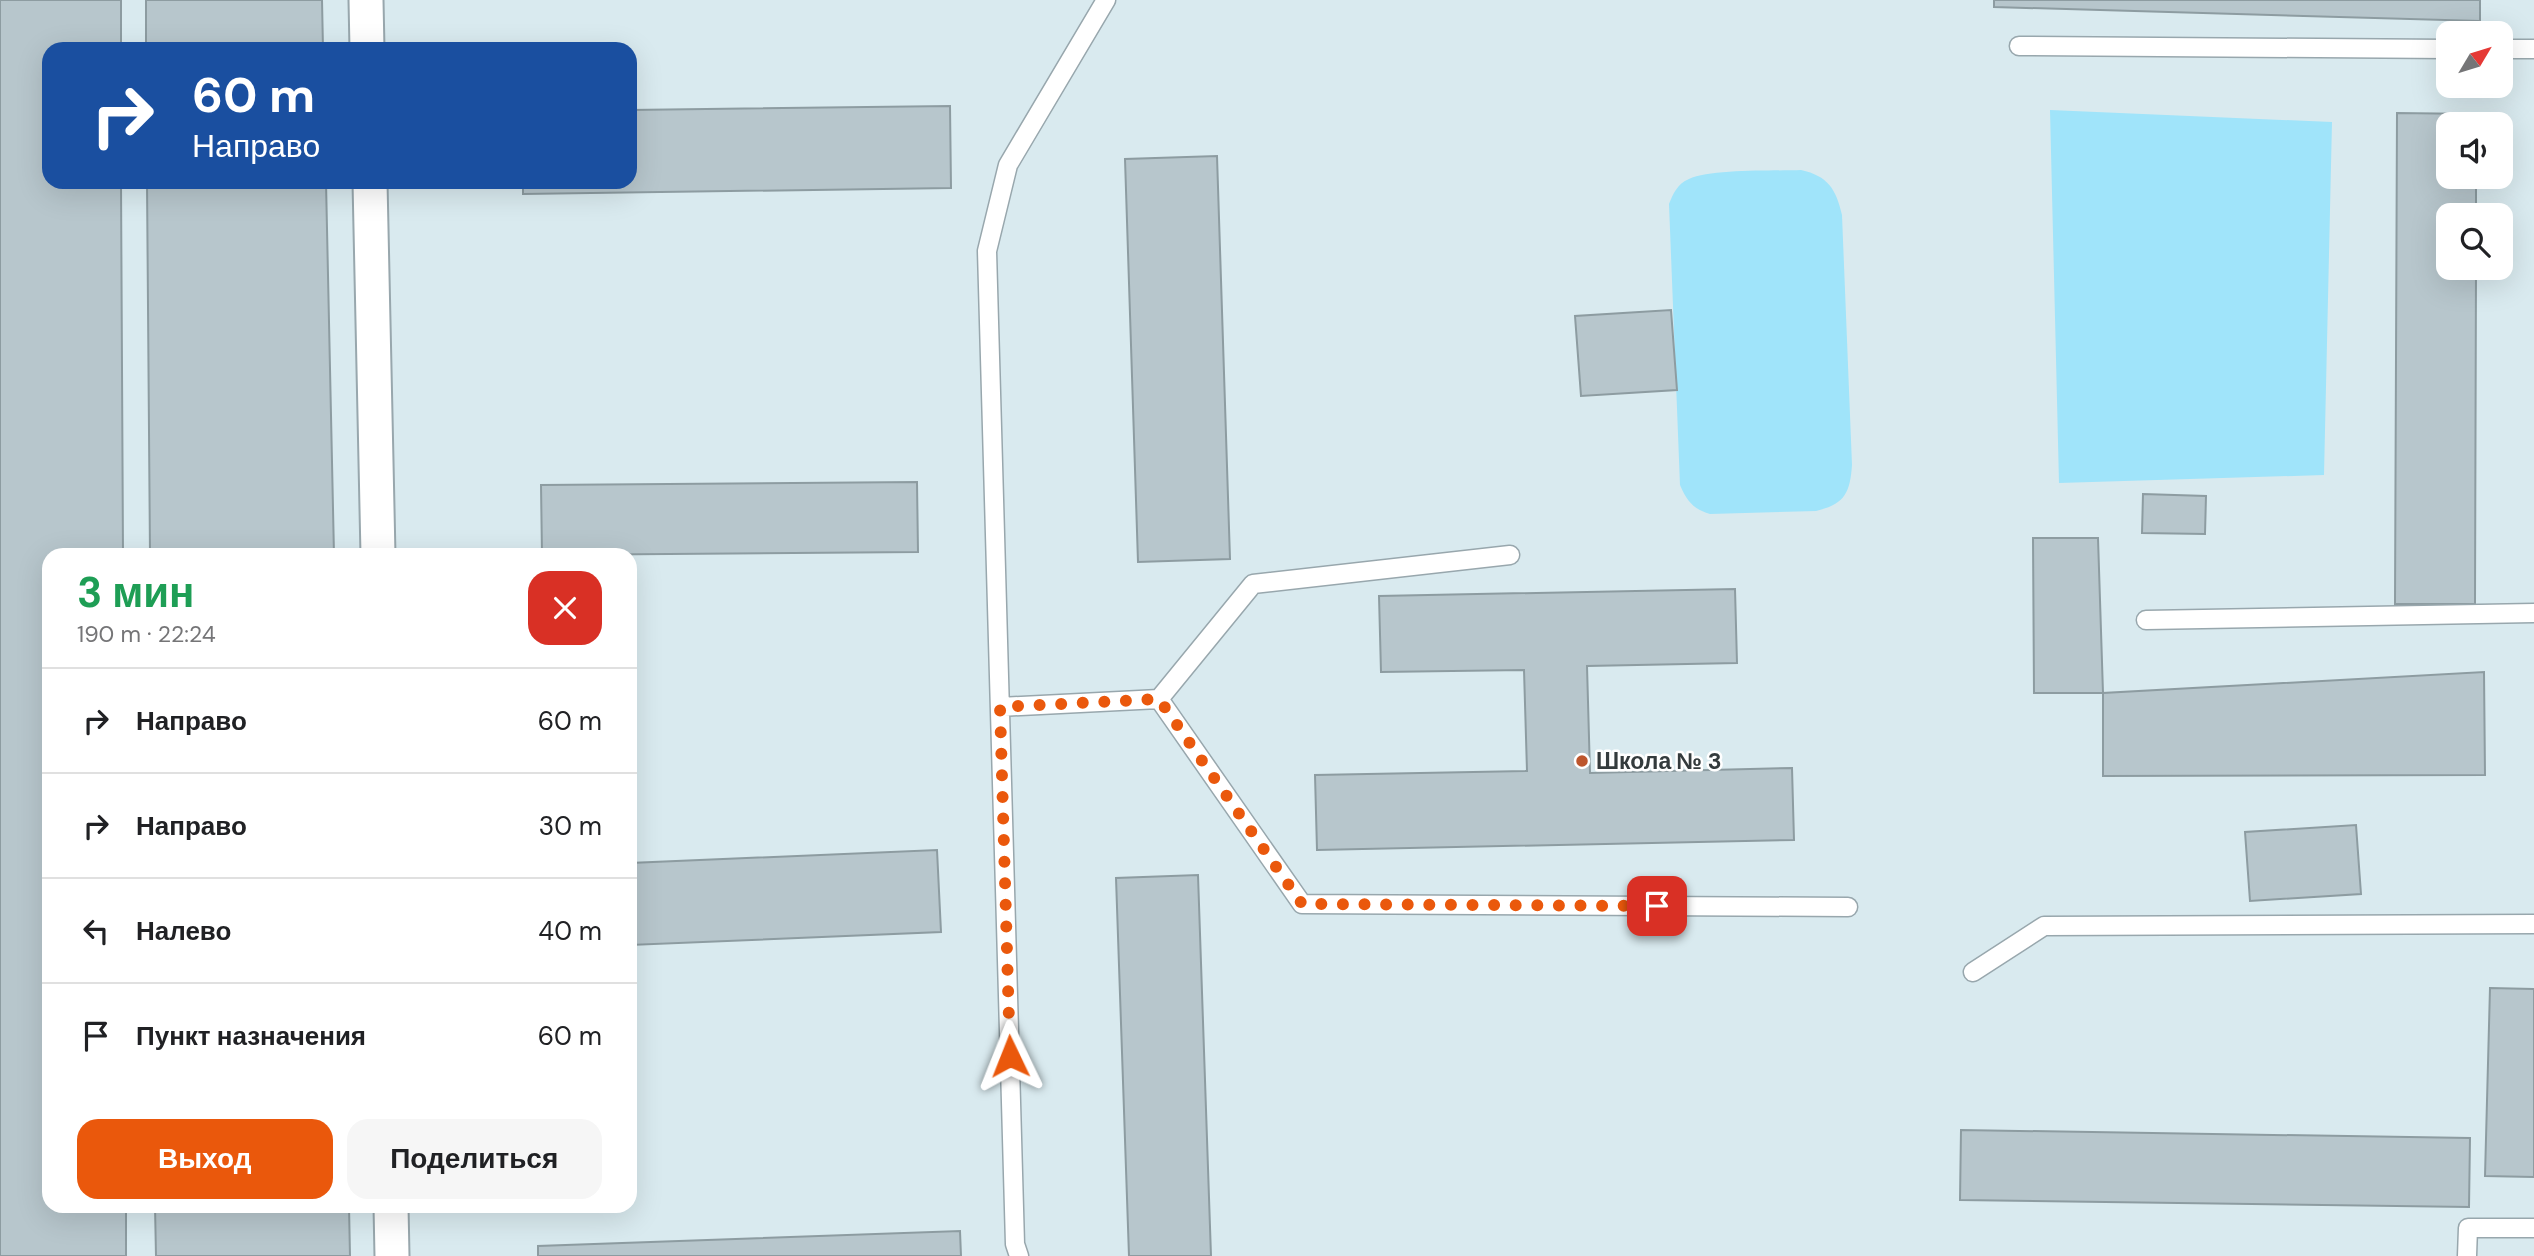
<!DOCTYPE html>
<html lang="ru">
<meta charset="utf-8">
<style>
:root{--surface:#fff;--page:#f6f6f6;--text:#202124;--muted:#757577;--line:#e0e0e0;--accent:#ea580c}
body{margin:0;font-family:"DM Sans",sans-serif;background:var(--page);color:var(--text);height:100vh;display:flex;flex-direction:column;font-size:26px;white-space:nowrap}
*{box-sizing:border-box;margin:0}
p{font-size:23px;color:var(--muted)}
.icon{flex:none;width:38px;height:38px;fill:none;stroke:currentColor;stroke-width:2;stroke-linecap:round;stroke-linejoin:round}
.map{position:relative;flex:1;overflow:hidden}
.sheet{position:absolute;left:42px;top:548px;width:595px;height:665px;display:flex;flex-direction:column;background:var(--surface);border-radius:21px;box-shadow:0 7px 28px #0002}
.sheet>*{flex:none}
.banner{position:absolute;left:42px;top:42px;width:595px;height:147px;border-radius:21px;box-shadow:0 7px 28px #0002;background:#1a4fa0;color:#fff;overflow:hidden}
.needle{width:46px;rotate:52deg}
.fabs{position:absolute;left:2436px;top:21px;display:grid;gap:14px}
.fabs a{display:grid;place-items:center;width:77px;height:77px;border-radius:14px;background:var(--surface);box-shadow:0 7px 28px #0002;font-size:35px}
.pin{position:absolute;display:grid;place-items:center;width:60px;height:60px;color:#fff;margin:-30px;border-radius:14px;box-shadow:0 4px 10px #0006}
.me{position:absolute;width:77px;margin:-38px;rotate:358deg;stroke-linejoin:round;filter:drop-shadow(0 0 5px #0008)}
.turn{display:flex;align-items:center;gap:24px;height:147px;padding:0 35px;font-size:32px}
.turn .icon{width:91px;height:91px;stroke-width:2.5}
.turn b{display:block;font-size:49px;line-height:60px}
.round{display:grid;place-items:center;flex:none;width:74px;height:74px;border-radius:21px;background:var(--page)}
.summary{display:flex;align-items:center;justify-content:space-between;height:119px;padding:0 35px}
h1{font-size:42px;font-weight:700;line-height:52px;color:#1e9e55}
.primary-button{display:flex;gap:14px;margin-top:auto;padding:14px 35px}
.primary-button a{flex:1;height:80px;border-radius:21px;background:var(--accent);color:#fff;font-size:28px;font-weight:700;line-height:80px;text-align:center}
.primary-button a+a{background:var(--page);color:var(--text)}
ul{padding:0;list-style:none}
li{display:flex;align-items:center;gap:21px;height:105px;padding:0 35px;border-top:2px solid var(--line)}
li div{flex:1}
li b{display:block;font-size:26px}
li em{font-style:normal}
.map>svg:first-child{display:block}
.green{fill:#a0e4fa}
.building{fill:#b7c6cc;stroke:#8d9ca1;stroke-width:2}
.lines{fill:none;stroke-linecap:round;stroke-linejoin:round}
.service-casing{stroke:#98a7ad;stroke-width:21}
.minor-casing{stroke:#98a7ad;stroke-width:37}
.service{stroke:#fff;stroke-width:18}
.minor{stroke:#fff;stroke-width:33}
.route{stroke:#ea580c;stroke-width:12;stroke-dasharray:0 21.6}
.poi-dot{fill:#bd562d;stroke:#fff;stroke-width:2.5}
.labels{text-anchor:middle;stroke-width:5;stroke-linejoin:round;paint-order:stroke}
.poi-label{font-size:23px;font-weight:bold;fill:#343b3d;stroke:#fff;text-anchor:start}
</style>
<div class="map">
<svg width="2534" height="1256" viewBox="0 0 2534 1256">
<rect width="100%" height="100%" fill="#d9eaef"/>
<path class="green" d="M2050 110 2332 122 2324 475 2059 483Z
M1801 170C1828 176 1836 189 1842 215L1852 465C1850 493 1845 504 1816 511L1710 514C1693 509 1687 501 1680 485L1669 204C1673 194 1677 184 1689 179 1710 169 1774 171 1801 170Z"/>
<path class="building" d="M0 0H121V49H49V182H121L123 555H49V1206H126V1256H0Z
M146 0H322L323 49H146Z
M1994 0H2480V21L1994 7Z
M950 106 951 188 523 194V182H630V110Z
M2397 113 2476 114V124H2448V177H2476V215H2448V268H2476L2475 604H2395Z
M1217 156 1230 559 1138 562 1125 159Z
M147 182H326L334 555H150Z
M1671 310 1677 390 1581 396 1575 316Z
M917 482 918 552 542 555 541 485Z
M2143 494 2206 496 2205 534 2142 533Z
M2033 538H2098L2103 693H2034Z
M1735 589 1737 663 1587 666 1590 773 1792 768 1794 840 1317 850 1315 775 1527 771 1524 670 1381 672 1379 596Z
M2484 672 2485 775 2103 776V693Z
M2356 825 2361 894 2250 901 2245 832Z
M937 850 941 932 630 945V863Z
M1198 875 1211 1256H1129L1116 878Z
M2490 988 2534 989V1177L2485 1176Z
M1961 1130 2470 1138 2469 1207 1960 1200Z
M155 1206H349L350 1256H156Z
M960 1231 961 1256H538V1246Z"/>
<g class="lines">
<defs>
<path id="service" d="M2019 46 2448 49
M2501 49H2534
M2146 620 2534 613
M1159 699 1253 584 1510 555
M1000 707 1159 699 1302 904 1848 907
M1973 972 2044 926 2534 924
M1019 1256 1015 1244 987 251 1008 165 1106 0
M2467 1256 2468 1228H2534"/>
<path id="minor" d="M366 0 367 49
M370 182 378 555
M391 1206 392 1256"/>
</defs>
<use href="#service" class="service-casing"/>
<use href="#minor" class="minor-casing"/>
<use href="#service" class="service"/>
<use href="#minor" class="minor"/>
</g>
<g class="lines">
<path class="route" d="M1010 1056 1000 707 1159 699 1302 904 1657 906"/>
</g>
<circle class="poi-dot" cx="1582" cy="761" r="7"/>
<g class="labels">
<g class="poi-label">
<text x="1596" y="769">Школа № 3</text>
</g>
</g>
</svg>
<div class="fabs">
<a><svg class="needle" viewBox="-14 -14 28 28"><path d="M0-13l5 13h-10z" fill="#e53935"/><path d="M0 13l5-13h-10z" fill="#757577"/></svg></a>
<a><svg class="icon" aria-label="sound" viewBox="0 0 24 24"><path d="M4 9h4l5-4v14l-5-4H4zM17 9q2 3 0 6"/></svg></a>
<a><svg class="icon" aria-label="search" viewBox="0 0 24 24"><circle cx="10" cy="10" r="6"/><path d="M15 15l6 6"/></svg></a>
</div>
<div class="pin" style="left:1657px;top:906px;background:#d93025"><svg class="icon" aria-label="arrive" viewBox="0 0 24 24"><path d="M6 21V4h12l-3 4 3 4H6"/></svg></div>
<svg class="me" style="left:1010px;top:1056px" viewBox="-20 -20 40 40"><path d="M0-17L14 15 0 8-14 15z" fill="#ea580c" stroke="#fff" stroke-width="4"/></svg>
<div class="banner">
<div class="turn"><svg class="icon" aria-label="right" viewBox="0 0 24 24"><path d="M7 20v-9h11M14 6l5 5-5 5"/></svg><div><b>60 m</b>Направо</div></div>
</div>
<section class="sheet">
<div class="summary"><div><h1>3 мин</h1><p>190 m · 22:24</p></div><a class="round" style="background:#d93025;color:#fff"><svg class="icon" aria-label="close" viewBox="0 0 24 24"><path d="M6 6l12 12M18 6L6 18"/></svg></a></div>
<ul>
<li><svg class="icon" aria-label="right" viewBox="0 0 24 24"><path d="M7 20v-9h11M14 6l5 5-5 5"/></svg><div><b>Направо</b></div><em>60 m</em></li>
<li><svg class="icon" aria-label="right" viewBox="0 0 24 24"><path d="M7 20v-9h11M14 6l5 5-5 5"/></svg><div><b>Направо</b></div><em>30 m</em></li>
<li><svg class="icon" aria-label="left" viewBox="0 0 24 24"><path d="M17 20v-9H6M10 6l-5 5 5 5"/></svg><div><b>Налево</b></div><em>40 m</em></li>
<li><svg class="icon" aria-label="arrive" viewBox="0 0 24 24"><path d="M6 21V4h12l-3 4 3 4H6"/></svg><div><b>Пункт назначения</b></div><em>60 m</em></li>
</ul>
<div class="primary-button"><a>Выход</a><a>Поделиться</a></div>
</section>
</div>
